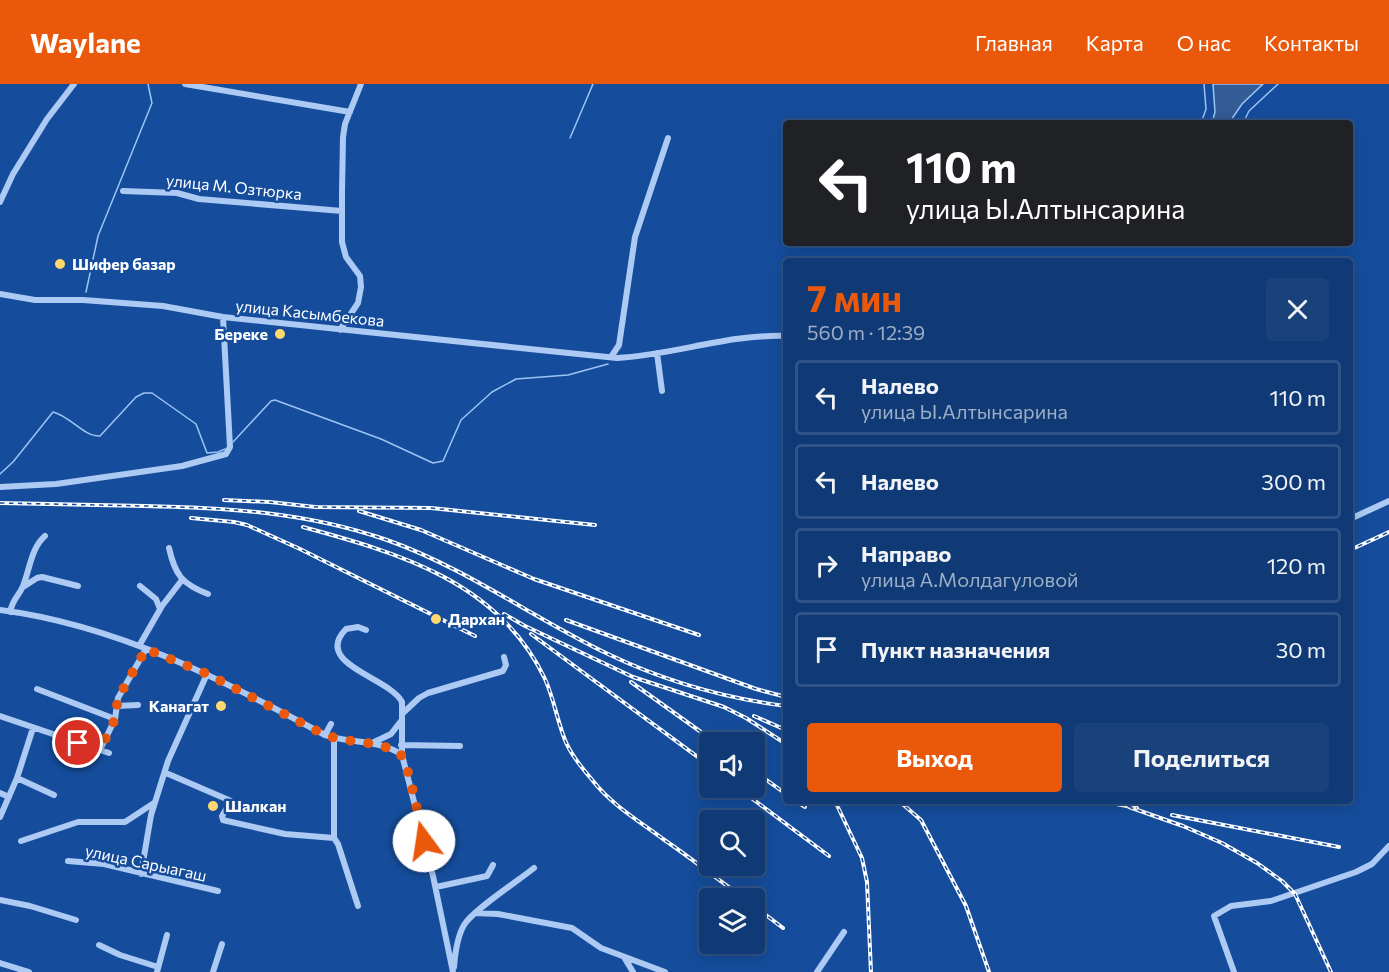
<!DOCTYPE html>
<html lang="ru">
<meta charset="utf-8">
<style>
:root{--surface:#103a75;--page:#19417a;--text:#f1f3f6;--muted:#9cadc5;--line:#305487;--accent:#ea580c}
body{margin:0;font-family:Commissioner,sans-serif;background:var(--page);color:var(--text);height:100vh;display:flex;flex-direction:column;font-size:22px;white-space:nowrap}
*{box-sizing:border-box;margin:0}
p{font-size:20px;color:var(--muted)}
.icon{flex:none;width:33px;height:33px;fill:none;stroke:currentColor;stroke-width:2;stroke-linecap:round;stroke-linejoin:round}
.map{position:relative;flex:1;overflow:hidden}
.panel{position:absolute;left:783px;top:174px;width:570px;height:546px;display:flex;flex-direction:column;background:var(--surface);border-radius:6px;box-shadow:0 3px 15px #0003,0 0 0 2px var(--line)}
.panel>*{flex:none}
.top-card{position:absolute;left:783px;top:36px;width:570px;height:126px;border-radius:6px;box-shadow:0 3px 15px #0003,0 0 0 2px var(--line);background:#202124;color:#fff;overflow:hidden}
.tools{position:absolute;left:699px;top:648px;display:grid;gap:12px}
.tools a{display:grid;place-items:center;width:66px;height:66px;border-radius:6px;background:var(--surface);box-shadow:0 3px 15px #0003,0 0 0 2px var(--line);font-size:30px}
.pin{position:absolute;display:grid;place-items:center;width:51px;height:51px;color:#fff;margin:-26px;border:3px solid #fff;border-radius:50%;box-shadow:0 2px 6px #0007}
.me{position:absolute;width:66px;margin:-33px;rotate:346deg;stroke-linejoin:round;filter:drop-shadow(0 0 4px #0008)}
.turn{display:flex;align-items:center;gap:21px;height:126px;padding:0 24px;font-size:27px}
.turn .icon{width:78px;height:78px;stroke-width:2.5}
.turn b{display:block;font-size:42px;line-height:51px}
.round{display:grid;place-items:center;flex:none;width:63px;height:63px;border-radius:6px;background:var(--page)}
.summary{display:flex;align-items:center;justify-content:space-between;height:102px;padding:0 24px}
h1{font-size:36px;font-weight:700;line-height:45px;color:var(--accent)}
.primary-button{display:flex;gap:12px;margin-top:auto;padding:12px 24px}
.primary-button a{flex:1;height:69px;border-radius:6px;background:var(--accent);color:#fff;font-size:24px;font-weight:700;line-height:69px;text-align:center}
.primary-button a+a{background:var(--page);color:var(--text)}
ul{padding:0;list-style:none}
li{display:flex;align-items:center;gap:18px;height:75px;margin:0 12px 9px;padding:0 12px;border:3px solid var(--line);border-radius:6px}
li div{flex:1}
li b{display:block;font-size:22px}
li em{font-style:normal}
header{display:flex;align-items:center;gap:36px;box-sizing:border-box;height:84px;padding:0 30px;background:var(--accent);color:#fff}
header strong{font-size:28px}
nav{display:flex;gap:33px;margin-inline-start:auto;font-size:21px}
.map>svg:first-child{display:block}
.water{fill:#335b95;stroke:#9ec4f5;stroke-width:1.5}
.lines{fill:none;stroke-linecap:round;stroke-linejoin:round}
.stream{stroke:#9ec4f5;stroke-width:1.5}
.minor{stroke:#accaf3;stroke-width:6}
.rail-casing{stroke:#fff;stroke-width:4}
.rail{stroke:#154d9c;stroke-width:1.5;stroke-dasharray:4.5;stroke-linecap:butt}
.route{stroke:#ea580c;stroke-width:10;stroke-dasharray:0 18}
.poi-dot{fill:#ffd96e;stroke:#154d9c;stroke-width:2}
.labels{text-anchor:middle;stroke-width:5;stroke-linejoin:round;paint-order:stroke}
.street-label{font-size:16px;fill:#fff;stroke:#154d9c}
.poi-label{font-size:16px;font-weight:bold;fill:#fff;stroke:#154d9c;text-anchor:start}
</style>
<header>
<strong>Waylane</strong>
<nav><a>Главная</a><a>Карта</a><a>О нас</a><a>Контакты</a></nav>
</header>
<div class="map">
<svg width="1389" height="888" viewBox="0 0 1389 888">
<rect width="100%" height="100%" fill="#154d9c"/>
<path class="water" d="M1213 0H1263L1242 20 1229 39H1212L1215 28Z"/>
<g class="lines">
<path class="stream" d="M1201 39 1206 25 1204 0
M1243 39 1249 27 1278 0
M570 54 593 0
M86 208 98 152 152 19 148 0
M233 358 271 317 275 316 381 355 433 379 443 377 461 336 492 308 516 295 568 291 608 280
M0 390 13 378 53 328C70 332 84 353 100 352L136 313 144 309H152L196 340 207 369 218 368 225 365"/>
<path class="minor" d="M185 0 350 28
M123 107 177 109 199 115 342 127
M0 118 13 90 47 35 74 0
M0 210 35 216H83L163 222 223 233 617 274C674 271 728 250 786 252
M340 246 358 219 361 203 360 192 346 173 342 158V108L343 53 345 40 361 0
M657 269 662 307
M611 273 619 261 635 153 668 54
M0 403 56 400 182 382 226 370 230 363 223 233
M1350 435 1389 417
M169 464C175 491 182 500 208 510
M140 502 156 515 160 525
M23 503 37 494 42 493 78 502
M0 526C117 541 223 596 325 651 350 660 380 655 402 671
M10 528C13 514 19 512 23 502 30 485 31 464 45 452
M366 546 358 543 346 545C312 580 389 593 402 618V671L433 792 453 888
M139 562 162 522 182 496
M37 605 115 635
M116 622 138 621
M403 629 419 614 428 609 503 587 506 581 504 573
M0 632 109 669
M325 651 331 640
M334 654V754L338 760 358 822
M372 659 391 650 401 637
M401 661 460 662
M100 666 115 635 118 614 146 565
M166 689 231 717 222 732 223 736 227 737 285 750 334 754
M17 694 54 711
M0 709 9 713
M0 733 17 694 33 644
M21 757 78 738H125L154 719
M68 777 104 780 218 807
M141 790 151 731 168 677 207 590
M436 803 487 792 493 781
M0 816 30 822 76 836
M475 829 498 830 572 844 601 864 665 888
M99 861 120 871 158 883
M624 873 633 888
M0 879 29 888
M454 883C455 870 457 853 464 841 473 826 518 797 534 784
M157 888 167 851
M213 888 222 860
M817 888 844 848
M1234 888 1214 832 1231 822 1271 817 1356 788 1372 780 1389 762"/>
<defs>
<path id="rail" d="M224 416 270 418 315 423 431 424 595 441
M0 419C48 420 97 421 145 422 229 424 306 428 387 456 466 484 533 534 608 570 664 597 724 614 786 622
M359 427 421 446 534 495 699 551
M191 434 234 438 247 441 300 465 475 552
M303 443C399 469 499 498 545 595 554 615 557 636 565 656 571 671 583 685 593 697 612 721 639 737 663 755 691 774 717 795 744 814
M1350 466 1389 448
M504 530 525 542 633 593 724 623 746 634 786 660
M566 536 756 605 786 613
M531 550 710 682
M631 598 715 658
M754 632 786 646
M754 687 786 710
M738 704 829 772
M796 717 805 723
M835 717 862 774 867 798 871 888
M899 717 921 736 966 822 989 888
M1101 717 1137 724
M1129 723 1183 742 1222 759 1257 779 1282 797 1295 810 1331 888
M1172 731 1339 763
M754 822 783 844"/>
</defs>
<use href="#rail" class="rail-casing"/>
<use href="#rail" class="rail"/>
</g>
<g class="lines">
<path class="route" d="M78 659 100 666 115 635 118 614 146 565 207 590 325 651C345 658 365 657 385 663 390 664 398 666 401 671 409 681 420 741 424 757"/>
</g>
<g class="poi-dot">
<circle cx="60" cy="180" r="6"/>
<circle cx="280" cy="250" r="6"/>
<circle cx="436" cy="535" r="6"/>
<circle cx="221" cy="622" r="6"/>
<circle cx="213" cy="722" r="6"/>
</g>
<g class="labels">
<g class="street-label">
<text transform="translate(234 103) rotate(6)" y="6">улица М. Озтюрка</text>
<text transform="translate(310 229) rotate(6)" y="6">улица Касымбекова</text>
<text transform="translate(146 779) rotate(12)" y="6">улица Сарыагаш</text>
</g>
<g class="poi-label">
<text x="72" y="186">Шифер базар</text>
<text x="268" y="256" text-anchor="end">Береке</text>
<text x="448" y="541">Дархан</text>
<text x="209" y="628" text-anchor="end">Канагат</text>
<text x="225" y="728">Шалкан</text>
</g>
</g>
</svg>
<div class="tools">
<a><svg class="icon" aria-label="sound" viewBox="0 0 24 24"><path d="M4 9h4l5-4v14l-5-4H4zM17 9q2 3 0 6"/></svg></a>
<a><svg class="icon" aria-label="search" viewBox="0 0 24 24"><circle cx="10" cy="10" r="6"/><path d="M15 15l6 6"/></svg></a>
<a><svg class="icon" aria-label="layers" viewBox="0 0 24 24"><path d="M12 4l9 5-9 5-9-5zM3 14l9 5 9-5"/></svg></a>
</div>
<div class="pin" style="left:78px;top:659px;background:#d93025"><svg class="icon" aria-label="arrive" viewBox="0 0 24 24"><path d="M6 21V4h12l-3 4 3 4H6"/></svg></div>
<svg class="me" style="left:424px;top:757px" viewBox="-20 -20 40 40"><circle r="19" fill="#fff"/><path d="M0-13L10 11 0 6-10 11z" fill="#ea580c"/></svg>
<div class="top-card">
<div class="turn"><svg class="icon" aria-label="left" viewBox="0 0 24 24"><path d="M17 20v-9H6M10 6l-5 5 5 5"/></svg><div><b>110 m</b>улица Ы.Алтынсарина</div></div>
</div>
<section class="panel">
<div class="summary"><div><h1>7 мин</h1><p>560 m · 12:39</p></div><a class="round"><svg class="icon" aria-label="close" viewBox="0 0 24 24"><path d="M6 6l12 12M18 6L6 18"/></svg></a></div>
<ul>
<li><svg class="icon" aria-label="left" viewBox="0 0 24 24"><path d="M17 20v-9H6M10 6l-5 5 5 5"/></svg><div><b>Налево</b><p>улица Ы.Алтынсарина</p></div><em>110 m</em></li>
<li><svg class="icon" aria-label="left" viewBox="0 0 24 24"><path d="M17 20v-9H6M10 6l-5 5 5 5"/></svg><div><b>Налево</b></div><em>300 m</em></li>
<li><svg class="icon" aria-label="right" viewBox="0 0 24 24"><path d="M7 20v-9h11M14 6l5 5-5 5"/></svg><div><b>Направо</b><p>улица А.Молдагуловой</p></div><em>120 m</em></li>
<li><svg class="icon" aria-label="arrive" viewBox="0 0 24 24"><path d="M6 21V4h12l-3 4 3 4H6"/></svg><div><b>Пункт назначения</b></div><em>30 m</em></li>
</ul>
<div class="primary-button"><a>Выход</a><a>Поделиться</a></div>
</section>
</div>
